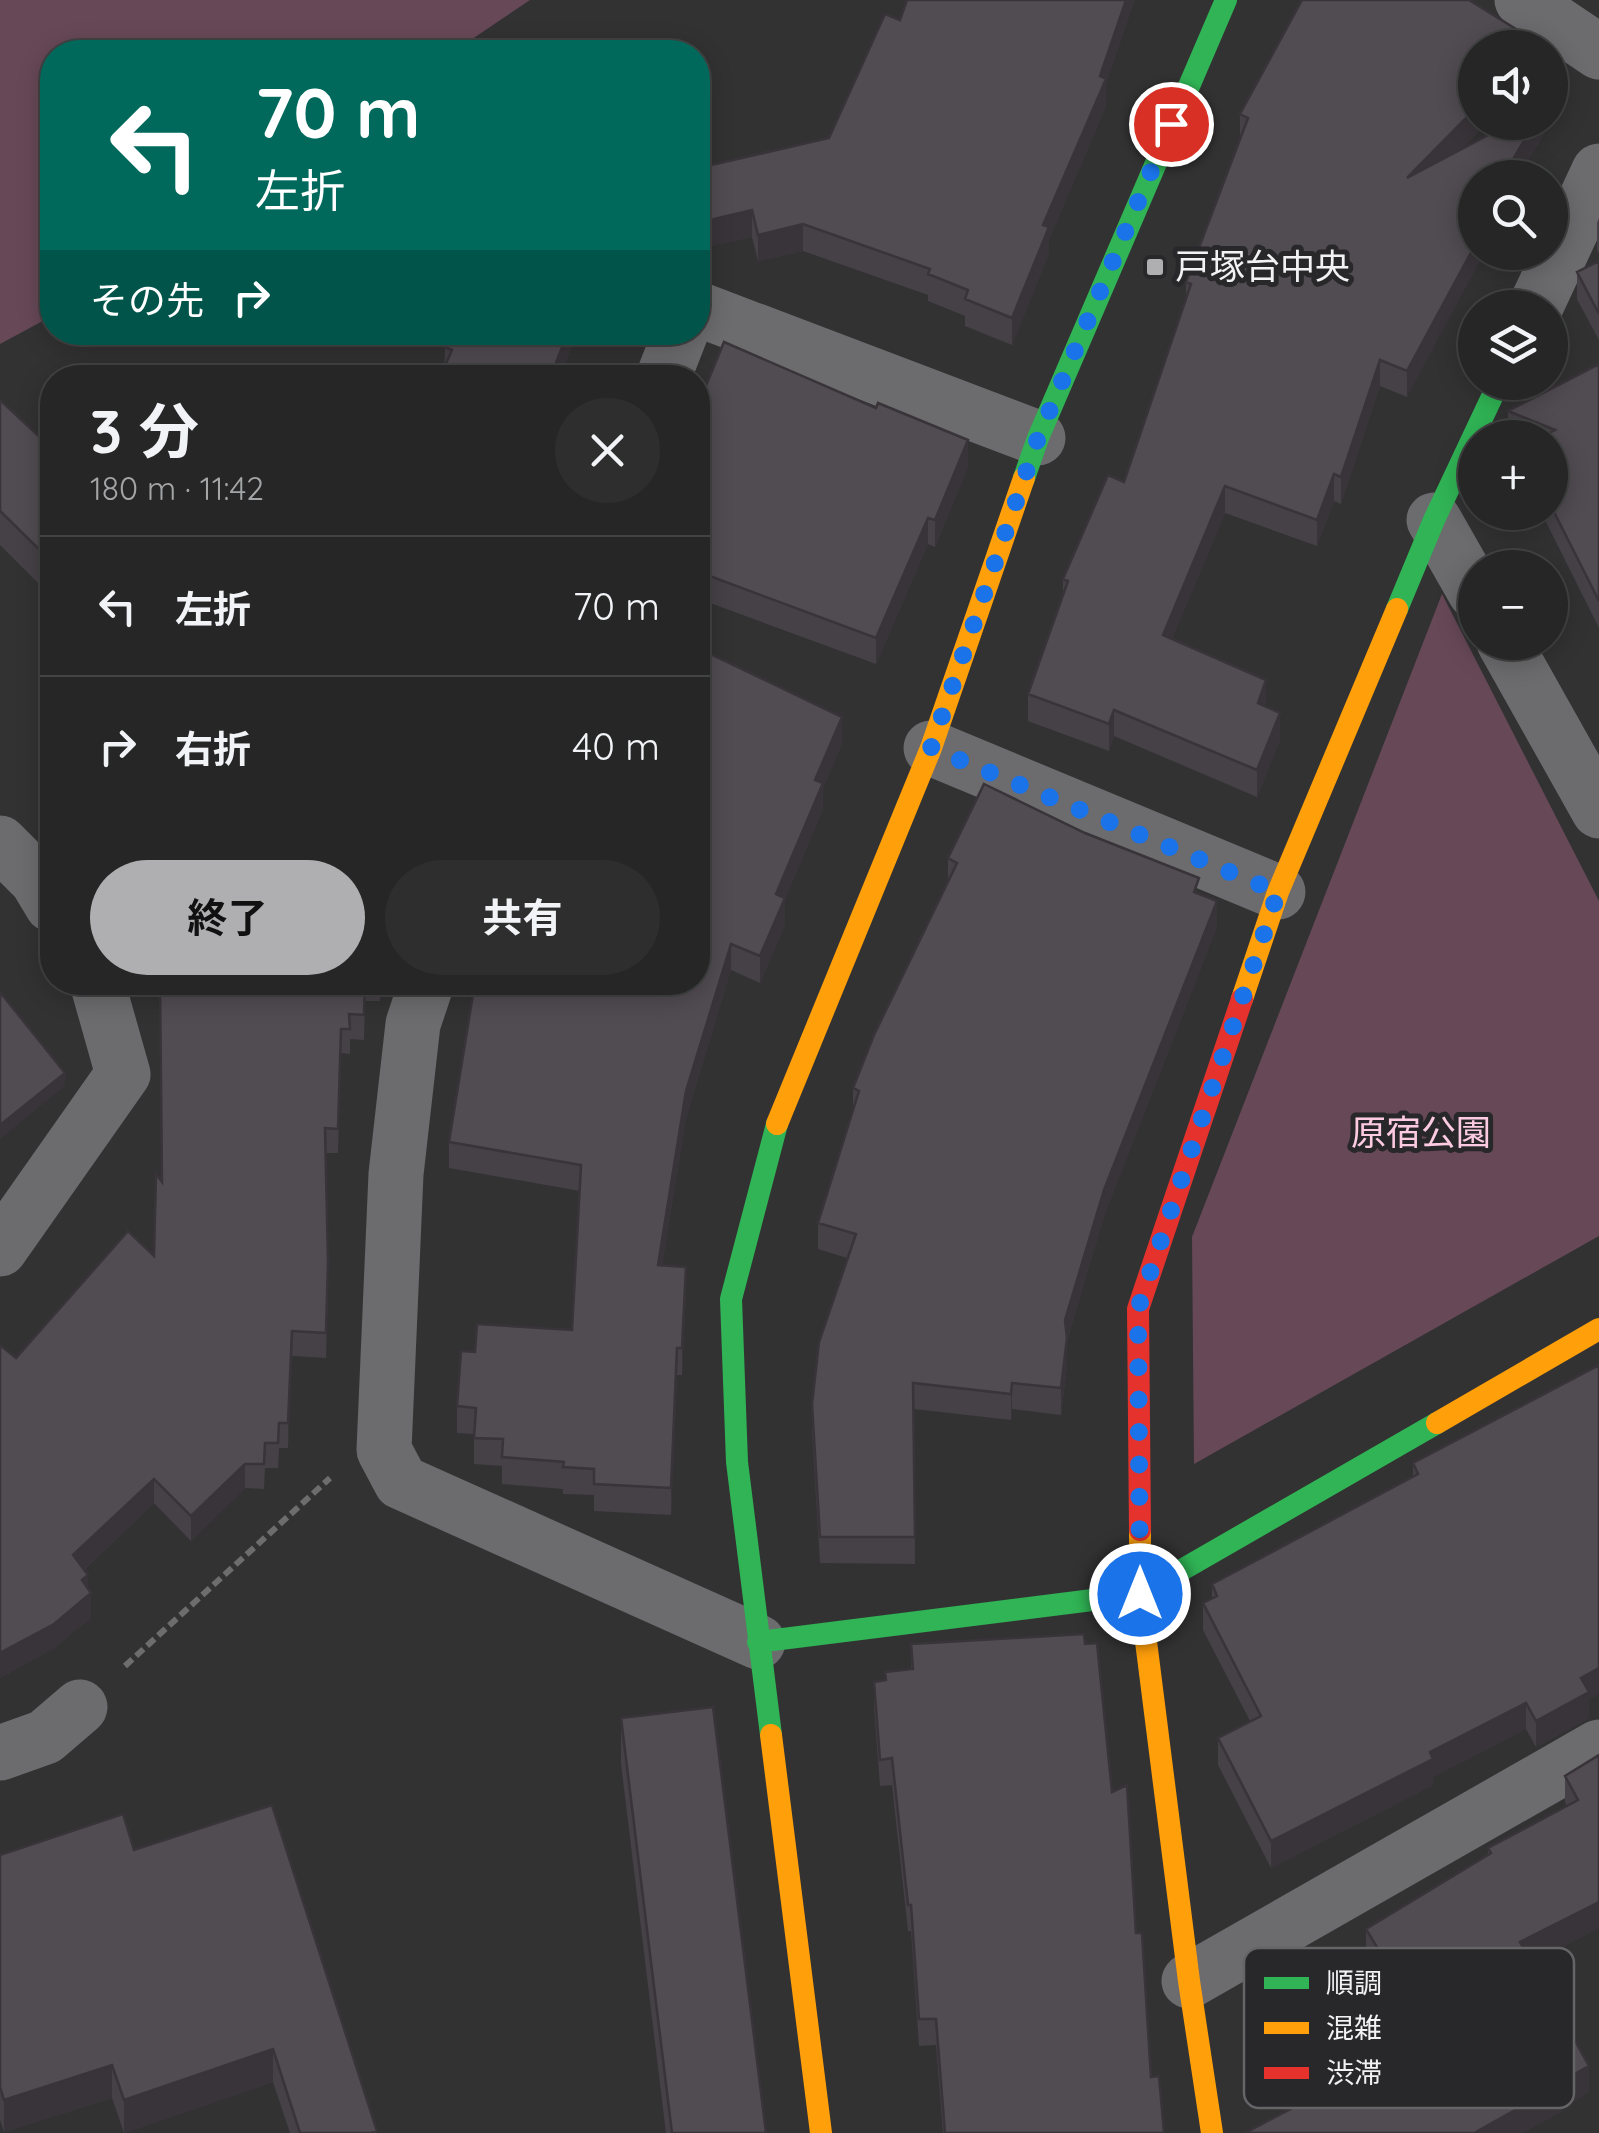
<!DOCTYPE html>
<html lang="ja">
<meta charset="utf-8">
<style>
:root{--surface:#262626;--page:#2e2e2e;--text:#f1f3f6;--muted:#a4a5a7;--line:#424343;--accent:#afaeb0}
body{margin:0;font-family:Quicksand,"Noto Sans JP",sans-serif;background:var(--page);color:var(--text);height:100vh;display:flex;flex-direction:column;font-size:38px;white-space:nowrap}
*{box-sizing:border-box;margin:0}
p{font-size:32px;color:var(--muted)}
.icon{flex:none;width:55px;height:55px;fill:none;stroke:currentColor;stroke-width:2;stroke-linecap:round;stroke-linejoin:round}
.map{position:relative;flex:1;overflow:hidden}
.sheet{position:absolute;left:40px;top:365px;width:670px;height:630px;display:flex;flex-direction:column;background:var(--surface);border-radius:40px;box-shadow:0 5px 25px #0003,0 0 0 2px var(--line)}
.sheet>*{flex:none}
.banner{position:absolute;left:40px;top:40px;width:670px;height:305px;border-radius:40px;box-shadow:0 5px 25px #0003,0 0 0 2px var(--line);background:#00695c;color:#fff;overflow:hidden}
.fabs{position:absolute;left:1458px;top:30px;display:grid;gap:20px}
.fabs a{display:grid;place-items:center;width:110px;height:110px;border-radius:50%;background:var(--surface);box-shadow:0 5px 25px #0003,0 0 0 2px var(--line);font-size:50px}
.pin{position:absolute;display:grid;place-items:center;width:85px;height:85px;color:#fff;margin:-42px;border:5px solid #fff;border-radius:50%;box-shadow:0 2px 10px #0007}
.me{position:absolute;width:110px;margin:-55px;rotate:0deg;stroke-linejoin:round;filter:drop-shadow(0 0 8px #0008)}
.turn{display:flex;align-items:center;gap:35px;height:210px;padding:0 50px;font-size:45px}
.turn .icon{width:130px;height:130px;stroke-width:2.5}
.turn b{display:block;font-size:70px;line-height:85px}
.then{display:flex;align-items:center;height:95px;padding:0 50px;background:#0003;gap:20px;font-size:38px}
.round{display:grid;place-items:center;flex:none;width:105px;height:105px;border-radius:52px;background:var(--page)}
.overview{display:flex;align-items:center;justify-content:space-between;height:170px;padding:0 50px}
h1{font-size:60px;font-weight:700;line-height:75px}
.primary-button{display:flex;gap:20px;margin-top:auto;padding:20px 50px}
.primary-button a{flex:1;height:115px;border-radius:60px;background:var(--accent);color:#111;font-size:40px;font-weight:700;line-height:115px;text-align:center}
.primary-button a+a{background:var(--page);color:var(--text)}
ul{padding:0;list-style:none}
li{display:flex;align-items:center;gap:30px;height:140px;padding:0 50px;border-top:2px solid var(--line)}
li div{flex:1}
li b{display:block;font-size:38px}
li em{font-style:normal}
.map>svg:first-child{display:block}
.green{fill:#674857}
.lines{fill:none;stroke-linecap:round;stroke-linejoin:round}
.path{stroke:#6e6d6e;stroke-width:6;stroke-dasharray:10 5;stroke-linecap:butt}
.street{stroke:#6c6b6d;stroke-width:55}
.fast{stroke:#30b455;stroke-width:22}
.slow{stroke:#ff9f0a;stroke-width:22}
.jam{stroke:#e5322d;stroke-width:22}
.wall{fill:#464047}
.shaded-wall{fill:#393439}
.building{fill:#514b52;stroke:#393439;stroke-width:2.5}
.route{stroke:#1a73e8;stroke-width:18;stroke-dasharray:0 32.4}
.poi-dot{fill:#afaeb0;stroke:#28272a;stroke-width:4}
.labels{text-anchor:middle;stroke-width:10;stroke-linejoin:round;paint-order:stroke}
.poi-label{font-size:35px;fill:#f2f1f3;stroke:#28272a;text-anchor:start}
.park-label{font-size:35px;fill:#fccbe2;stroke:#28272a}
.key{fill:#28272a;stroke:#656466;stroke-width:2.5}
.key-label{font-size:28px;fill:#f2f1f3}
</style>
<div class="map">
<svg width="1599" height="2133" viewBox="0 0 1599 2133">
<rect width="100%" height="100%" fill="#323233"/>
<path class="green" d="M0 0H530L453 52H52V316L0 344Z
M1442 594 1599 901V1236L1194 1464 1192 1237Z"/>
<g class="lines">
<path class="path" d="M125 1666 330 1478"/>
<path class="street" d="M1522 0 1599 52
M1535 308 1599 171
M698 309 1038 438
M663 378 681 332
M1434 520 1475 592
M1504 642 1599 811
M931 748 1278 892
M0 843 37 880 52 905
M427 982 413 1024 396 1174 384 1450 401 1482 758 1642
M0 1249 123 1074 97 982
M0 1753 45 1737 80 1707
M1189 1981 1599 1747"/>
<path class="fast" d="M1024 478 1038 438 1226 0
M1397 609 1434 520 1499 382
M758 1642 1140 1594 1437 1423
M771 1735 737 1462 731 1299 777 1124"/>
<path class="slow" d="M1242 999 1278 892 1397 609
M777 1124 931 748 1024 478
M1437 1423 1599 1329
M1140 1530V1594L1189 1981 1212 2133
M771 1735 821 2133"/>
<path class="jam" d="M1140 1530 1138 1309 1242 999"/>
</g>
<path class="wall" d="M900 20 1106 85V106L1049 239V253L1012 345 965 326V316L928 301V295L803 251 758 261 752 237 710 246 698 195V168L829 138Z
M1540 48 1475 122H1488L1461 149 1545 122V132L1518 178H1475L1407 397 1380 386 1341 504 1334 501 1317 546 1225 513 1172 639 1266 707 1280 740 1257 797 1114 736 1109 751 1028 721V694L1063 594V579L1124 482 1186 298V282L1240 140V114Z
M1599 218V254L1597 250V223Z
M1599 261V340L1577 299V272Z
M452 332H578L559 378H444L445 347Z
M1599 364V628L1541 512H1550V438H1508V411Z
M0 400 46 443 52 436V597L0 545Z
M698 405 968 467 935 547 928 544 876 664 699 599Z
M842 743 823 788V809L785 899V925L760 983 731 970 686 1118 662 1265 686 1293 682 1375H677L671 1515 594 1511V1495L563 1494V1489L502 1484V1466L474 1464V1434L457 1433V1406L475 1352 572 1330 580 1191 449 1168V1142Z
M948 858 1199 894 1217 927 1104 1216 1067 1341V1365L1061 1415 1012 1409 1011 1420 914 1409 915 1564 820 1563 812 1431V1404L847 1258 818 1249V1223L853 1111V1088L948 882Z
M160 982H381L380 1001H365L364 1040 350 1039V1054L341 1053 338 1153H325L328 1287 326 1358 292 1356 288 1448H279L278 1468H265L264 1489 245 1488 191 1541 154 1503 84 1570 91 1618 54 1648 0 1678V1345L16 1358 154 1256 162 1181Z
M1413 1463 1589 1700V1718L1536 1747 1526 1729 1433 1777V1785L1271 1868 1218 1765V1738L1250 1721 1203 1630V1603L1212 1599V1584L1413 1476Z
M911 1644 1112 1792 1136 1933 1151 2077 1164 2133H943L936 2045 919 2046 911 1931H908L892 1785 880 1786 874 1708V1682L885 1681V1672L911 1669Z
M621 1718 766 2133H666L621 1764Z
M1599 1755V1928L1531 1963 1589 2092 1562 2108V2111L1522 2133H1244L1362 2072V2066L1415 2037 1366 1956V1929L1488 1855V1848L1567 1806 1565 1802V1776Z
M134 1850 377 2133H290L273 2082 124 2133 112 2098 4 2132 0 2120V1855Z"/>
<path class="shaded-wall" d="M1126 0H1135L1106 85V106L1049 239V253L1012 345V318L1043 225 1100 76Z
M1475 109V122H1488L1407 204V178Z
M1535 122H1545V132L1518 178H1502Z
M752 210V237L710 246V220Z
M803 224V251L758 261V235Z
M1475 245V252H1485L1407 397V371Z
M568 332H578L559 378H550Z
M1380 360V386L1341 504V477Z
M968 440V467L935 547V520Z
M1334 474V501L1317 546V520Z
M1225 486V513L1163 661V635Z
M928 518V544L876 664V638Z
M699 572V599L698 603V577Z
M1266 680V707L1258 703Z
M1114 710V736L1109 751V724Z
M1280 713V740L1257 797V770Z
M842 717V743L823 788V809L785 899V925L760 983V956L776 894 815 780Z
M1217 901V927L1104 1216 1067 1341V1365L1061 1415V1388L1065 1320 1104 1190Z
M731 944V970L686 1118 658 1291V1265L686 1091Z
M65 1073V1086L0 1139V1125Z
M686 1267V1293L682 1375V1348Z
M292 1331V1356L288 1448V1423Z
M677 1348V1375L671 1515V1488Z
M1012 1383V1409L1011 1420V1394Z
M245 1464V1488L191 1541V1516Z
M154 1479V1503L73 1580V1555Z
M88 1575V1596L91 1593V1618L54 1648 0 1678V1653Z
M1599 1668V1694L1589 1700V1718L1536 1747V1721L1581 1678Z
M1526 1703V1729L1433 1777V1785L1271 1868V1841L1430 1752Z
M1599 1902V1928L1520 1969V1942Z
M273 2049V2082L124 2133V2100Z
M112 2065V2098L4 2132V2100Z
M1589 2066V2092L1562 2108V2111L1522 2133H1474Z"/>
<path class="building" d="M907 0H1126L1100 76 1106 79 1043 225 1049 227 1012 318 965 299 968 290 928 274 930 269 803 224 758 235 752 210 710 220 698 168 829 138 885 14 900 20Z
M1302 0H1469L1540 44 1536 48H1475V109L1407 178 1513 122H1535L1502 178H1475V245L1407 371 1380 360 1341 477 1334 474 1317 520 1225 486 1163 635 1266 680 1258 703 1280 713 1257 770 1114 710 1109 724 1028 694 1068 581 1063 579 1108 475 1124 482 1191 284 1186 282 1248 118 1240 114Z
M1599 261V314L1577 272Z
M452 332H568L550 378H459L460 374 444 368 452 350 445 347Z
M724 342 876 408 878 403 968 440 935 520 928 518 876 638 699 572 698 577V405Z
M1599 364V601L1550 504V438H1540L1555 430 1508 411Z
M0 400 46 443 52 436V562L0 511Z
M698 648 842 717 815 780 823 783 776 894 785 898 760 956 731 944 686 1091 658 1265 686 1267 682 1348H677L671 1488 594 1484V1469L563 1467 564 1462 502 1457 503 1439 474 1438 476 1408 457 1406 461 1351 475 1352 477 1324 572 1330 581 1165 449 1142 475 982H698Z
M984 784 1085 833 1199 878 1194 892 1217 901 1104 1190 1065 1320 1067 1338 1061 1388 1012 1383 1011 1394 913 1383 915 1537H820L812 1404 819 1342 856 1234 818 1223 859 1091 853 1088 874 1035 957 863 948 858Z
M160 982H365L364 1015 349 1014 350 1029H341L338 1129 325 1128 328 1262 326 1333 292 1331 288 1423H279L278 1443H265L264 1464H245L191 1516 154 1479 73 1555 88 1575 82 1580 91 1593 54 1624 0 1653V1345L16 1358 128 1231 154 1256 156 1174 162 1182Z
M0 992 65 1073 0 1125Z
M1599 1365V1668L1581 1678 1589 1692 1536 1721 1526 1703 1430 1752 1433 1759 1271 1841 1218 1738 1261 1716 1203 1603 1217 1596 1212 1584 1418 1474 1413 1463Z
M1084 1634 1085 1644 1097 1643 1112 1792 1127 1785 1136 1933H1142L1151 2077 1159 2076 1164 2133H945L936 2019H919L911 1905H908L892 1758 880 1760 874 1682 886 1680 885 1672 913 1669 911 1644Z
M713 1707 766 2133H672L621 1718Z
M1599 1755V1902L1520 1942 1589 2066 1560 2082 1562 2084 1474 2133H1245L1364 2070 1362 2066 1427 2030 1366 1929 1491 1853 1488 1848 1578 1800 1565 1776Z
M272 1805 377 2131 371 2133H300L273 2049 124 2100 112 2065 4 2100 0 2087V1855L123 1814 134 1850Z"/>
<g class="lines">
<path class="route" d="M1140 1594 1138 1309 1278 892 931 748 1038 438 1171 124"/>
</g>
<rect class="poi-dot" x="1145" y="257" width="20" height="20" rx="5"/>
<g class="labels">
<g class="poi-label">
<text x="1175" y="279">戸塚台中央</text>
</g>
<g class="park-label">
<text x="1421" y="1145">原宿公園</text>
</g>
</g>
<rect x="1244" y="1948" width="330" height="160" rx="15" class="key"/>
<rect x="1264" y="1977" width="45" height="12" fill="#30b455"/>
<rect x="1264" y="2022" width="45" height="12" fill="#ff9f0a"/>
<rect x="1264" y="2067" width="45" height="12" fill="#e5322d"/>
<g class="key-label">
<text x="1326" y="1993">順調</text>
<text x="1326" y="2038">混雑</text>
<text x="1326" y="2083">渋滞</text>
</g>
</svg>
<div class="fabs">
<a><svg class="icon" aria-label="sound" viewBox="0 0 24 24"><path d="M4 9h4l5-4v14l-5-4H4zM17 9q2 3 0 6"/></svg></a>
<a><svg class="icon" aria-label="search" viewBox="0 0 24 24"><circle cx="10" cy="10" r="6"/><path d="M15 15l6 6"/></svg></a>
<a><svg class="icon" aria-label="layers" viewBox="0 0 24 24"><path d="M12 4l9 5-9 5-9-5zM3 14l9 5 9-5"/></svg></a>
<a>+</a>
<a>−</a>
</div>
<div class="pin" style="left:1171px;top:124px;background:#d93025"><svg class="icon" aria-label="arrive" viewBox="0 0 24 24"><path d="M6 21V4h12l-3 4 3 4H6"/></svg></div>
<svg class="me" style="left:1140px;top:1594px" viewBox="-20 -20 40 40"><circle r="17" fill="#1a73e8" stroke="#fff" stroke-width="3"/><path d="M0-11L8 9 0 5-8 9z" fill="#fff"/></svg>
<div class="banner">
<div class="turn"><svg class="icon" aria-label="left" viewBox="0 0 24 24"><path d="M17 20v-9H6M10 6l-5 5 5 5"/></svg><div><b>70 m</b>左折</div></div>
<div class="then">その先<svg class="icon" aria-label="right" viewBox="0 0 24 24"><path d="M7 20v-9h11M14 6l5 5-5 5"/></svg></div>
</div>
<section class="sheet">
<div class="overview"><div><h1>3 分</h1><p>180 m · 11:42</p></div><a class="round"><svg class="icon" aria-label="close" viewBox="0 0 24 24"><path d="M6 6l12 12M18 6L6 18"/></svg></a></div>
<ul>
<li><svg class="icon" aria-label="left" viewBox="0 0 24 24"><path d="M17 20v-9H6M10 6l-5 5 5 5"/></svg><div><b>左折</b></div><em>70 m</em></li>
<li><svg class="icon" aria-label="right" viewBox="0 0 24 24"><path d="M7 20v-9h11M14 6l5 5-5 5"/></svg><div><b>右折</b></div><em>40 m</em></li>
</ul>
<div class="primary-button"><a>終了</a><a>共有</a></div>
</section>
</div>
